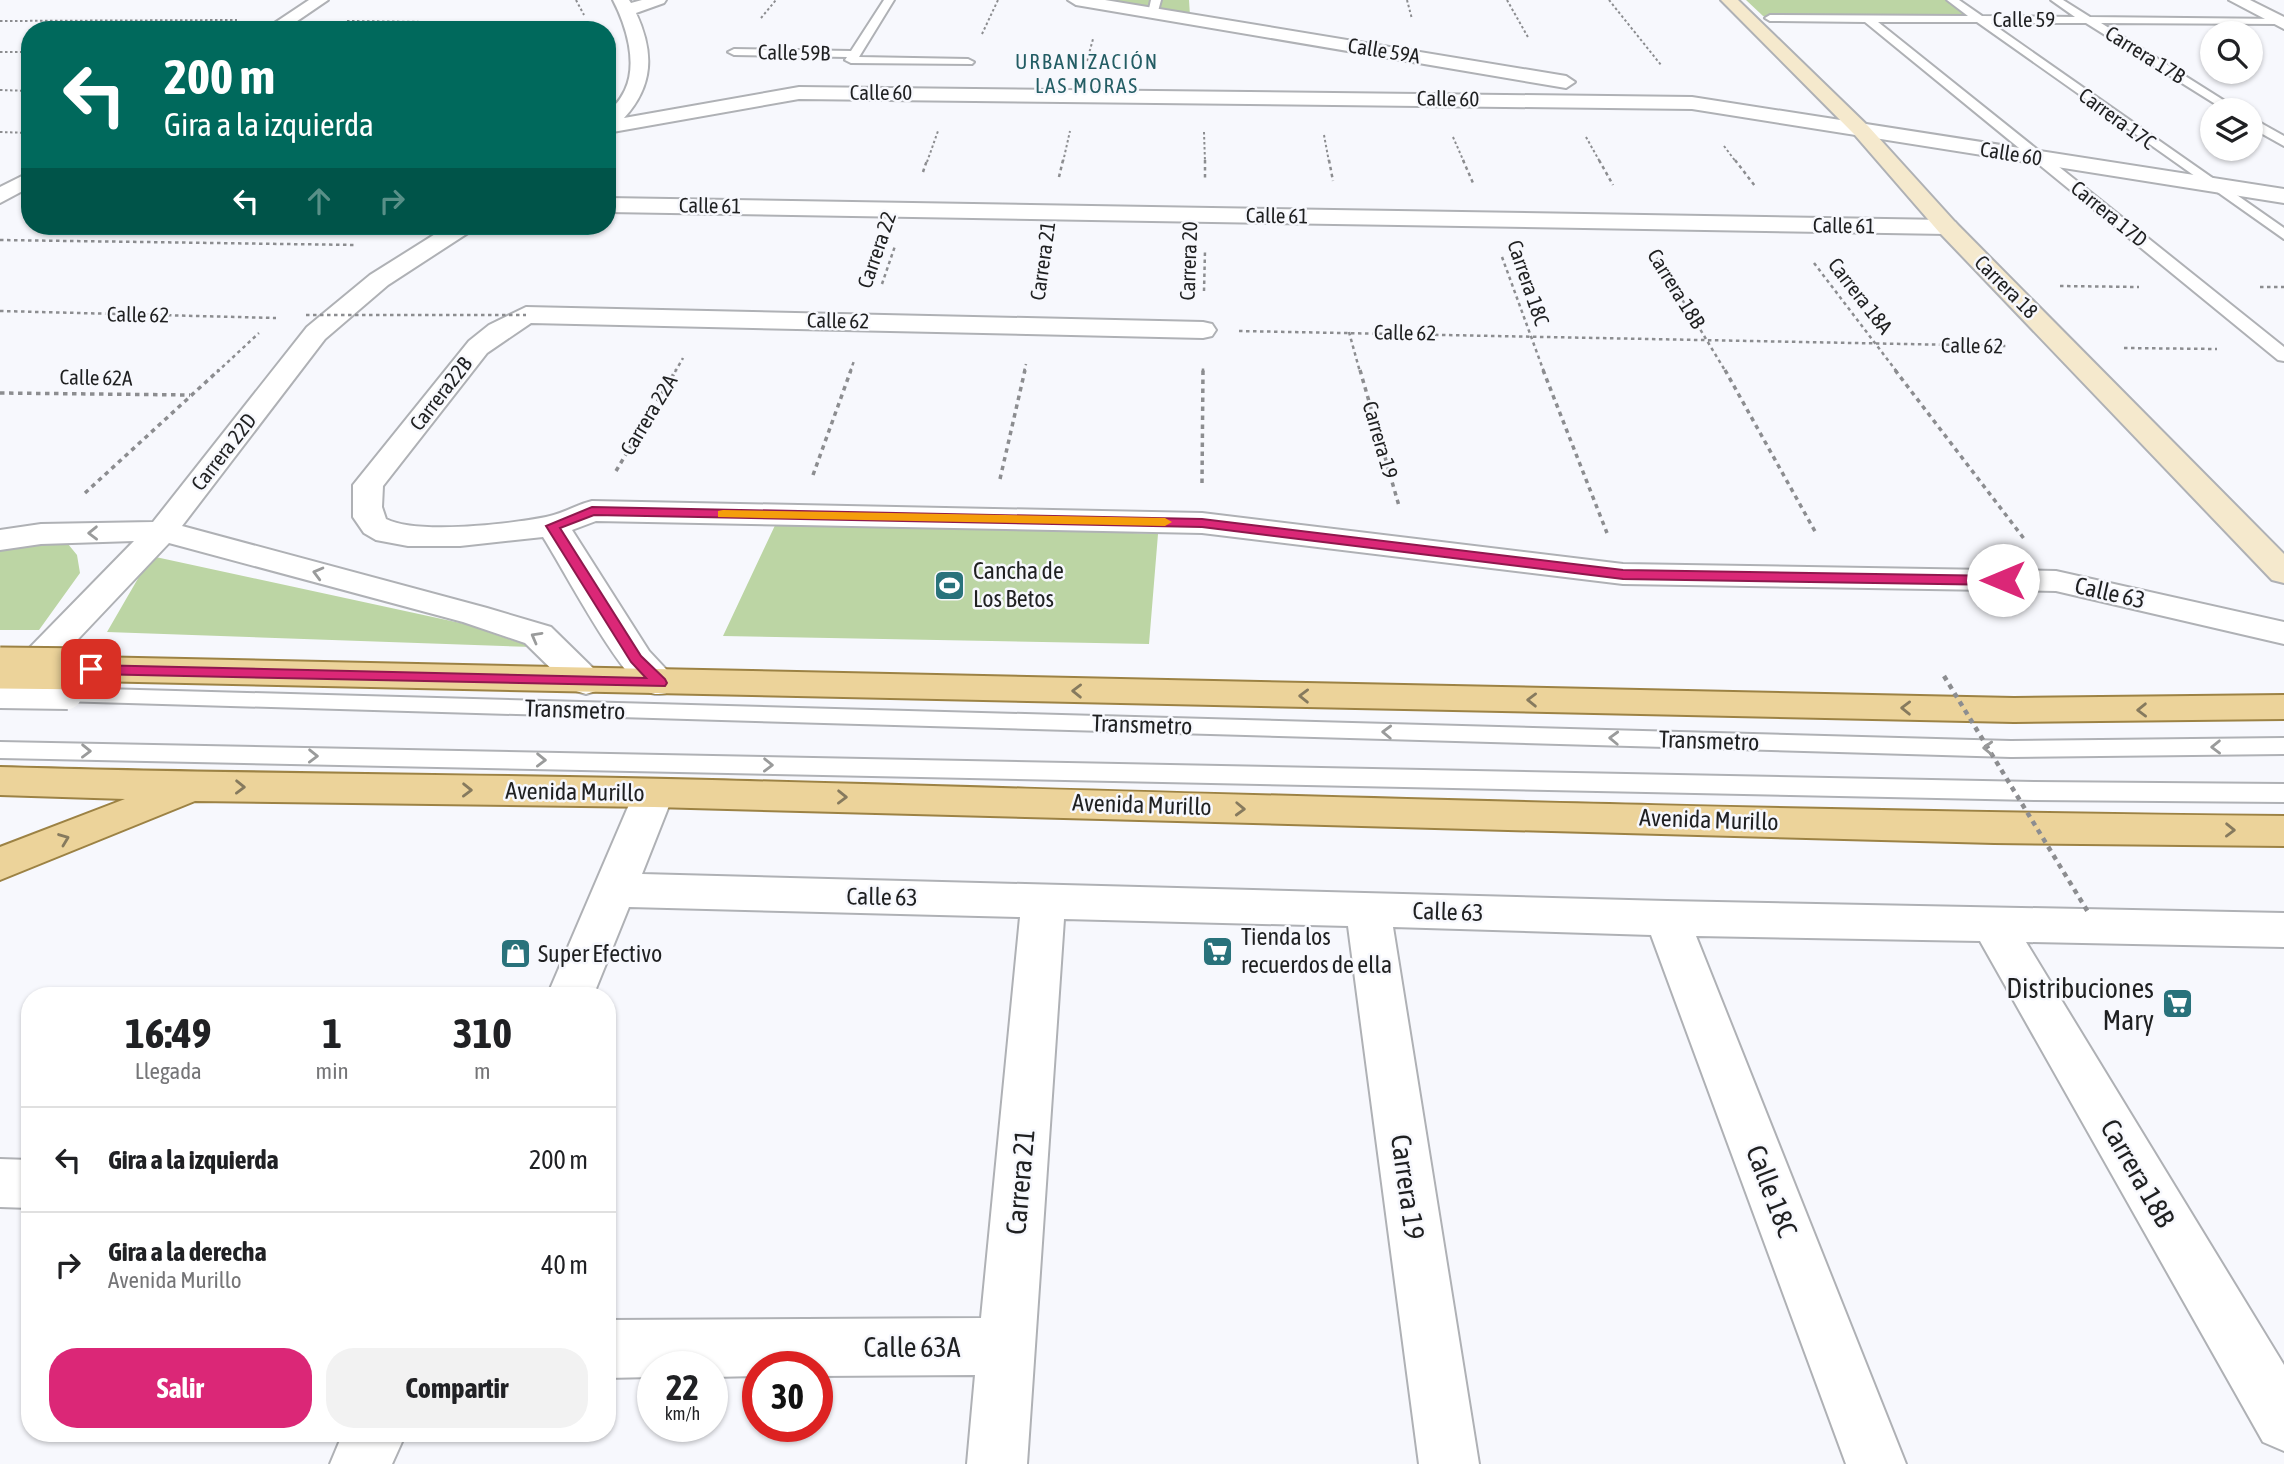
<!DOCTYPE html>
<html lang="es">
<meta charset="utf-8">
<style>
:root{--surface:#fff;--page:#f2f2f2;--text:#202124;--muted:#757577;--line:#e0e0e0;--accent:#db2777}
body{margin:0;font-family:"Asap Condensed",sans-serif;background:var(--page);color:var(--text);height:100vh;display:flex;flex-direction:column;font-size:26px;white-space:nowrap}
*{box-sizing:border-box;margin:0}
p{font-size:23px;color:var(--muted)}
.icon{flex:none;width:38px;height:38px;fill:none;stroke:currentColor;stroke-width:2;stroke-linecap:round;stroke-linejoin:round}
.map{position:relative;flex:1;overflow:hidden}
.panel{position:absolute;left:21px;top:987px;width:595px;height:455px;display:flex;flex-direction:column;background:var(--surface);border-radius:28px;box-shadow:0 2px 5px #0004}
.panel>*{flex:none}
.hud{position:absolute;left:21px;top:21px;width:595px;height:214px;border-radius:28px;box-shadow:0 2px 5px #0004;background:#00695c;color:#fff;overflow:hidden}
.buttons{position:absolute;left:2200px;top:21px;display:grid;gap:14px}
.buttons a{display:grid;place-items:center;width:63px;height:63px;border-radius:50%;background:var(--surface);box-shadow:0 2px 5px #0004;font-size:35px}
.speed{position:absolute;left:637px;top:1351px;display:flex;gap:14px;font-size:35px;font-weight:700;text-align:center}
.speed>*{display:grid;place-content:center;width:91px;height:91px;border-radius:50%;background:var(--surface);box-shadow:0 2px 5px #0004;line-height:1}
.speed small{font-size:18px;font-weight:400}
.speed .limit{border:10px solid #d22;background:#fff;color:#111}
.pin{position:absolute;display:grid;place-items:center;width:60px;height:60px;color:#fff;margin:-30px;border-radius:14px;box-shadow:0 4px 10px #0006}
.me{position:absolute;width:77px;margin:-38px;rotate:270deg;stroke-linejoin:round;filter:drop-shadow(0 0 5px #0008)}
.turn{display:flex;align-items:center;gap:24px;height:147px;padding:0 28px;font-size:32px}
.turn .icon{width:91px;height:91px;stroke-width:2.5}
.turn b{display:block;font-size:49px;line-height:60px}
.lanes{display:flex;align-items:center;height:66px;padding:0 28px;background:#0003;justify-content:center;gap:35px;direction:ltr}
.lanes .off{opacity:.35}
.eta{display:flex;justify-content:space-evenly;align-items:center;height:119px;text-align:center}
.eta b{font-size:42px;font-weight:700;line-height:49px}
.button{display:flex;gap:14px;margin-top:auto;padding:14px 28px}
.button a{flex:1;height:80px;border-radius:28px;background:var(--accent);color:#fff;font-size:28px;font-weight:700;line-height:80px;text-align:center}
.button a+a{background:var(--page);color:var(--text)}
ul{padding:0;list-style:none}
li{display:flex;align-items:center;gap:21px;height:105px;padding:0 28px;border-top:2px solid var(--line)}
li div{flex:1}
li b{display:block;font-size:26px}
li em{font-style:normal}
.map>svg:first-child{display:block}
.green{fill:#bcd5a4}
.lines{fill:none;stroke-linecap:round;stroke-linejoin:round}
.lane-casing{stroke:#afb1b5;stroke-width:4}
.street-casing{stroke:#afb1b5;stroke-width:4}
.secondary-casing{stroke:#afb1b5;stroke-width:4}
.primary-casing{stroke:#9c8244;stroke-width:4}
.path-far2{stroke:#8c8d90;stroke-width:2;stroke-dasharray:2.5 2.5;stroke-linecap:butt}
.path-far1{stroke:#8c8d90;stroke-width:2.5;stroke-dasharray:3.5 3.5;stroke-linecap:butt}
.path{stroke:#8c8d90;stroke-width:3.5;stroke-dasharray:4.5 4.5;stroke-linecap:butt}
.lane{fill:#fff;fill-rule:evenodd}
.street{fill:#fff;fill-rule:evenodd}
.secondary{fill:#f5e9cd;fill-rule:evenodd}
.primary{fill:#ecd39a;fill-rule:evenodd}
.lane-bridge-casing{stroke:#afb1b5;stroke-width:30;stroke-linecap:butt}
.primary-bridge-casing{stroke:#9c8244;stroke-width:45;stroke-linecap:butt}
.path-bridge-far1{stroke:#8c8d90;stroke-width:2.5;stroke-dasharray:3.5 3.5;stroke-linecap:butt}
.path-bridge{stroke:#8c8d90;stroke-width:4.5;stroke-dasharray:5 5;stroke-linecap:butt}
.lane-bridge{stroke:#fff;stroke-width:26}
.primary-bridge{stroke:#ecd39a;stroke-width:41}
.oneway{stroke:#9a9b9b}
.oneway2{stroke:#867a5e}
.route{fill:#db2777;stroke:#8e194d;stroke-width:2}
.slow{fill:#f59e0b}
.labels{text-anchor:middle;stroke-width:5;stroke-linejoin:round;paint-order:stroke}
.far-street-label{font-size:21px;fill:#1f2021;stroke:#f7f8fd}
.far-neighbourhood-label{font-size:21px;letter-spacing:2px;fill:#235d64;stroke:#f7f8fd}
.poi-label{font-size:24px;fill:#1f2021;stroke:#f7f8fd;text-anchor:start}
.street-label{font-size:24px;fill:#1f2021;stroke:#f7f8fd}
.near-poi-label{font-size:28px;fill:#1f2021;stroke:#f7f8fd;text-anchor:end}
.near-street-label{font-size:28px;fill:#1f2021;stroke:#f7f8fd}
</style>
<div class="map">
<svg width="2284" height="1464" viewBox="0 0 2284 1464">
<rect width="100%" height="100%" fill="#f7f8fd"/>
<path class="green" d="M1096 0H1189L1190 16Z
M1746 0H1946L1971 17 1763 16Z
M778 519 1158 534 1149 644 723 636Z
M44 543 68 544 77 555 80 573 39 630H0V550Z
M151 556 465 624 532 647 107 632Z"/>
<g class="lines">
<defs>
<path id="lane" d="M884 0H894L859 57 968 59 974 62 972 64 851 63 845 60 847 57 734 55 728 52 734 49 851 51Z
M1151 0H1161L1157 15 1148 13Z
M1947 0H1959L1982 16 2075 17 2051 0H2063L2090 17 2282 19V23L2278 24 2101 23 2239 110H2225L2086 23H1991L2284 228V239L1977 22H1878L2284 347V361L2278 360 1865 22 1770 21 1765 18 1770 15 1968 16Z
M2250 117 2284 136V146L2250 127Z
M68 688 2011 741 2284 738V754L2011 757 60 701 56 696 60 691Z
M0 742 2035 782 2284 784V802L2035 800 0 758Z"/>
<path id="street" d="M309 0H328L284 30H264Z
M613 0H629L631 3 642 0H666L664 3 636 13C654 52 654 85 624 118L799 87 1692 97 2284 189V203L1692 109 799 99 607 133C607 103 614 113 625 90 638 63 626 25 613 0Z
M1068 0H1105L1566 76 1575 82 1566 88 1076 5Z
M2229 0H2250L2284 17V29Z
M30 172V187L0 203V187Z
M607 198 1947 220 1955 222 1959 227 1955 232 1947 234 607 212Z
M448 226H475L471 231 388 285 325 339 182 526 487 608 551 627 599 674 604 682 599 690 586 694 573 690 525 643 463 622 169 543 27 693 14 697 1 693V677L134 541 41 544 0 550V530L41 524 153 522 307 327 370 275Z
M526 307 1203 322 1212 324 1216 330 1212 336 1203 338 531 323 487 353 383 486 382 507 386 519C417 535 510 524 546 517 562 514 576 505 592 501L1202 513 1623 564 2056 571 2284 622V644L2056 591 1623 584 1202 533 596 521 572 530 649 651 679 683 673 691C664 694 655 696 647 691 618 674 564 570 543 537L460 546H408L376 540 364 533 353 517V485L469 341 489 325Z
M654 779 668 783 674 793 642 874 1667 901 2284 913V947L2026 942 2284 1365V1451L2263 1442 1980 941 1696 936 1906 1464H1846L1651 935 1393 927 1479 1464H1419L1348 926 1064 919 1027 1464H967L975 1375 817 1376V1367H758V1376L712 1377V1367H653V1377L607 1378V1320L981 1318 1020 917 629 907 593 996H547L634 793 640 783Z
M0 1159 30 1160V1208L0 1207Z
M343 1433H406L392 1464H330Z"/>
<path id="secondary" d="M1721 0H1738L1868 126 1955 222 2284 554V583L2272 580 1939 232 1854 134Z"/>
<path id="primary" d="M91 657 2014 698 2284 695V719L2014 722 91 681 78 677 73 669 78 661Z
M0 767C237 774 474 774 712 780 1236 794 1760 811 2284 816V846L1994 843 654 807 195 801 0 880V847L125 799 0 795Z"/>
</defs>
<use href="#lane" class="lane-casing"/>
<use href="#street" class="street-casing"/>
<use href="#secondary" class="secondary-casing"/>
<use href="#primary" class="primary-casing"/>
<path class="path-far2" d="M576 0 584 15
M1407 0 1412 19
M1507 0 1529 39
M1609 0 1661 65
M761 18 776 0
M0 21 237 20
M347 21 591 24
M982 34 998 0
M0 52H30
M1087 61 1093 39
M0 90 30 91
M0 132 30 133
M1204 132 1205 162
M1324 135 1329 162
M1453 137 1464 162
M1586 137 1600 162
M1724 146 1736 162
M927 162 938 131
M1063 162 1070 131"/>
<path class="path-far1" d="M1205 160V179
M1329 160 1333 181
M1463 160 1473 183
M1599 160 1613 185
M1735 160 1755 186
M923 172 927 160
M1059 177 1063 160
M0 240 356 245
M1502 257 1544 372
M1657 258 1726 372
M1814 263 1897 372
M882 284 895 246
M2060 286 2139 287
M2260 287H2284
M1039 290 1045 250
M1204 291 1205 251
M0 311 276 318
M1239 331 2007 346
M1349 332 1360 372
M2124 348 2217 349
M217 372 259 333
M675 372 683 358
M850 372 854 361
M1024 372 1026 364
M1203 372V366"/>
<path class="path" d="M1360 370 1399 506
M1543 370 1607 533
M1725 370 1817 535
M1895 370 2025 540
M0 393 190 395
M616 471 676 370
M813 475 851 370
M1000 479 1025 370
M1202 483 1203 370
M85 493 219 370"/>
<use href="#lane" class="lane"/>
<use href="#street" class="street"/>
<use href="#secondary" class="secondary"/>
<use href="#primary" class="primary"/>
<defs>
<path id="lane-bridge" d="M0 695 68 696"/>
<path id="primary-bridge" d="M0 668 91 669"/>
</defs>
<use href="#lane-bridge" class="lane-bridge-casing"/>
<use href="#primary-bridge" class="primary-bridge-casing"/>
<path class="path-bridge-far1" d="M306 315H526"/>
<path class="path-bridge" d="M1944 676 2088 912"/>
<use href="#lane-bridge" class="lane-bridge"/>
<use href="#primary-bridge" class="primary-bridge"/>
</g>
<defs><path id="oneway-chevron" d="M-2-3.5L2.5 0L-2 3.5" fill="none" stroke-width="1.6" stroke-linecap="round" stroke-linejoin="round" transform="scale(1.75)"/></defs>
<g class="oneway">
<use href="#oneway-chevron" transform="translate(93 533) rotate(179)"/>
<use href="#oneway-chevron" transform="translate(318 573) rotate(-165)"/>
<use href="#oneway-chevron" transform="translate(536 637) rotate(-151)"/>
<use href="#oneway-chevron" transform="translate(1387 732) rotate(-178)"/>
<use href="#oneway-chevron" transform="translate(1614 738) rotate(-178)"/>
<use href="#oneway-chevron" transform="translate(2216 747) rotate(179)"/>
<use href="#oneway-chevron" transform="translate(1988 748) rotate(-178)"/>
<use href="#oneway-chevron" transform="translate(86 751) rotate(1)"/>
<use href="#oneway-chevron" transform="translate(313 756) rotate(1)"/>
<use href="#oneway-chevron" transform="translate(541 760) rotate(1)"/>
<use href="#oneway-chevron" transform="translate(768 765) rotate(1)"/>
</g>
<g class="oneway2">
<use href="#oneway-chevron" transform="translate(1077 691) rotate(-179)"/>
<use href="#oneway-chevron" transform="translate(1304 696) rotate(-179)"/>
<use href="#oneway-chevron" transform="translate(1532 700) rotate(-179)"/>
<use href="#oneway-chevron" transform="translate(1906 708) rotate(-179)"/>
<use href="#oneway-chevron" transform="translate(2142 710) rotate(179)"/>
<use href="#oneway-chevron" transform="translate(240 787) rotate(1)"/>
<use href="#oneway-chevron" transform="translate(467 790) rotate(1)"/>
<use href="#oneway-chevron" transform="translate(842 797) rotate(1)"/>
<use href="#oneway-chevron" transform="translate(1240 809) rotate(2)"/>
<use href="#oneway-chevron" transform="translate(2230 830) rotate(1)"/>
<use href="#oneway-chevron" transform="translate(64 839) rotate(-21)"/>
</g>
<path class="route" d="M592 507 1202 519 1623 570 2003 576 2010 580 2003 585 1623 579 1202 527 594 515 560 528 641 656 665 679 667 683 665 686 91 674 84 669 91 665 646 678 631 662 546 526Z"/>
<path class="slow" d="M723 510 1165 518 1172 522 1165 526 718 517V511Z"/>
<defs>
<symbol id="stadium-square" viewBox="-11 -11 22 22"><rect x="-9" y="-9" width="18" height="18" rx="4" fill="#29727b" stroke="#f7f8fd"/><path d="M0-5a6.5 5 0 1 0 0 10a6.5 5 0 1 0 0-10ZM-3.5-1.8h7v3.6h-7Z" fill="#fff"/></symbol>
<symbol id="supermarket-square" viewBox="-11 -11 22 22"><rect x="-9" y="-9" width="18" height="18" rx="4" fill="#29727b" stroke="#f7f8fd"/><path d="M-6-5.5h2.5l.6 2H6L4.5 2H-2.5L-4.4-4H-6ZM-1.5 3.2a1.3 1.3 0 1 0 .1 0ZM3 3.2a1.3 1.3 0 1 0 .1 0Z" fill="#fff"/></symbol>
<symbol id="shop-square" viewBox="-11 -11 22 22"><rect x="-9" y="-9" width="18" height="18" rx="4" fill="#29727b" stroke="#f7f8fd"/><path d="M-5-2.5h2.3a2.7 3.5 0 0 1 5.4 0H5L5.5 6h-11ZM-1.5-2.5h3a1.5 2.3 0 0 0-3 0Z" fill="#fff"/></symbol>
</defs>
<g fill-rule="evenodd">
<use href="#stadium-square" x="932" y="568" width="35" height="35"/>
<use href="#supermarket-square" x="1200" y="934" width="35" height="35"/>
<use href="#shop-square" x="498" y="936" width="35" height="35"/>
<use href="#supermarket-square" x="2160" y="986" width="35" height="35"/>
</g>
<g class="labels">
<g class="far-street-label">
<text x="2024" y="27">Calle 59</text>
<text transform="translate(1384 51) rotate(9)" y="7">Calle 59A</text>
<text transform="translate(794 53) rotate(1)" y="7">Calle 59B</text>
<text transform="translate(2145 55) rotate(32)" y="7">Carrera 17B</text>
<text x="881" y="100">Calle 60</text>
<text transform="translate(1448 99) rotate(1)" y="7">Calle 60</text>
<text transform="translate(2117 119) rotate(36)" y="7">Carrera 17C</text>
<text transform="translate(2011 154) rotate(9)" y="7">Calle 60</text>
<text transform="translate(710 206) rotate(1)" y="7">Calle 61</text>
<text transform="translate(2109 214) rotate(39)" y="7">Carrera 17D</text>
<text transform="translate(1277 216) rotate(1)" y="7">Calle 61</text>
<text transform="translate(1844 226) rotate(1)" y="7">Calle 61</text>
<text transform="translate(877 250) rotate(-71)" y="7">Carrera 22</text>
<text transform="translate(1043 261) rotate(-82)" y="7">Carrera 21</text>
<text transform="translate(1189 261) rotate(-88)" y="7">Carrera 20</text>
<text transform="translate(1528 283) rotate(71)" y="7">Carrera 18C</text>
<text transform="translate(2006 287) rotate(45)" y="7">Carrera 18</text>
<text transform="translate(1676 289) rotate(58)" y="7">Carrera 18B</text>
<text transform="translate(1860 296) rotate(52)" y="7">Carrera 18A</text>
<text transform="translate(138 315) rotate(1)" y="7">Calle 62</text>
<text transform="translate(838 321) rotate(1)" y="7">Calle 62</text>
<text transform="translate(1405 333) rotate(1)" y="7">Calle 62</text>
<text transform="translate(1972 346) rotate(1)" y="7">Calle 62</text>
<text transform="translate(96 378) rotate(1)" y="7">Calle 62A</text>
<text transform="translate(441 394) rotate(-52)" y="7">Carrera22B</text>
<text transform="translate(649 415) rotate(-59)" y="7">Carrera 22A</text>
<text transform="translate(1380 440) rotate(74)" y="7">Carrera 19</text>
<text transform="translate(224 452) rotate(-52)" y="7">Carrera 22D</text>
</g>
<g class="far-neighbourhood-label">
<text x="1087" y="69">URBANIZACIÓN<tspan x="1087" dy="24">LAS MORAS</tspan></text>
</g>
<g class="poi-label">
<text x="973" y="579">Cancha de<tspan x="973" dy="28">Los Betos</tspan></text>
<text x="1241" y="945">Tienda los<tspan x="1241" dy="28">recuerdos de ella</tspan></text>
<text x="538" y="962">Super Efectivo</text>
</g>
<g class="street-label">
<text transform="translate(2110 593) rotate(13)" y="8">Calle 63</text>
<text transform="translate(575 710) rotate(2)" y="8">Transmetro</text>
<text transform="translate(1142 725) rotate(2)" y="8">Transmetro</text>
<text transform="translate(1709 741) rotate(2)" y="8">Transmetro</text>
<text transform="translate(575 792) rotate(1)" y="8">Avenida Murillo</text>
<text transform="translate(1142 805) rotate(2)" y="8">Avenida Murillo</text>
<text transform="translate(1709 820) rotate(2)" y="8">Avenida Murillo</text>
<text transform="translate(882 897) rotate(1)" y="8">Calle 63</text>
<text transform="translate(1448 912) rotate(2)" y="8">Calle 63</text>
</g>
<g class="near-poi-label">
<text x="2154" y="998">Distribuciones<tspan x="2154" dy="32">Mary</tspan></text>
</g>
<g class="near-street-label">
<text transform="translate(2138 1173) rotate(60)" y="10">Carrera 18B</text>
<text transform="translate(1020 1182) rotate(-85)" y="10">Carrera 21</text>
<text transform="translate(1408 1187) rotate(82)" y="10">Carrera 19</text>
<text transform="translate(1772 1191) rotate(69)" y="10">Calle 18C</text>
<text x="912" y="1357">Calle 63A</text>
</g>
</g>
</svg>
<div class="buttons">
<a><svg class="icon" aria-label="search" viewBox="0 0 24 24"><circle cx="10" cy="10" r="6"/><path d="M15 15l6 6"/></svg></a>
<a><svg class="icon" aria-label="layers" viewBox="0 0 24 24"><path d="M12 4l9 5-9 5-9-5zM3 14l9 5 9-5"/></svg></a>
</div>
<div class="speed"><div>22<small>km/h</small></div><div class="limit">30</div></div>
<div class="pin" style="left:91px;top:669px;background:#d93025"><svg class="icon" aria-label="arrive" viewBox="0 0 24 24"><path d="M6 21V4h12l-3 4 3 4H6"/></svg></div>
<svg class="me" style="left:2003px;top:580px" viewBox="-20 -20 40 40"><circle r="19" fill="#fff"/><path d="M0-13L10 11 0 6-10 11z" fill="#db2777"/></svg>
<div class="hud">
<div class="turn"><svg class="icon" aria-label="left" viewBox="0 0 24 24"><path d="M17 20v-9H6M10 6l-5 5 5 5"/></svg><div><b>200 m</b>Gira a la izquierda</div></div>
<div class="lanes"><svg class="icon" aria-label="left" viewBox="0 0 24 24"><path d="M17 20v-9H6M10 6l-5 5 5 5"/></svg><svg class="icon off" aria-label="ahead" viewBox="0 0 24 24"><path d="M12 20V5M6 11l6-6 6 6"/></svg><svg class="icon off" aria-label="right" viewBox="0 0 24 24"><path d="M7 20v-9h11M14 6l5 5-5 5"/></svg></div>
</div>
<section class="panel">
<div class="eta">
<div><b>16:49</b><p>Llegada</p></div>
<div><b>1</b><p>min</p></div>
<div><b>310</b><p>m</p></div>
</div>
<ul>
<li><svg class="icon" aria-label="left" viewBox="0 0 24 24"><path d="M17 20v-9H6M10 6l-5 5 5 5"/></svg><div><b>Gira a la izquierda</b></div><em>200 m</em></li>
<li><svg class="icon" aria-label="right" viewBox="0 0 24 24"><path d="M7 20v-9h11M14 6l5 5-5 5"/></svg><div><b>Gira a la derecha</b><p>Avenida Murillo</p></div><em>40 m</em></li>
</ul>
<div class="button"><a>Salir</a><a>Compartir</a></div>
</section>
</div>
